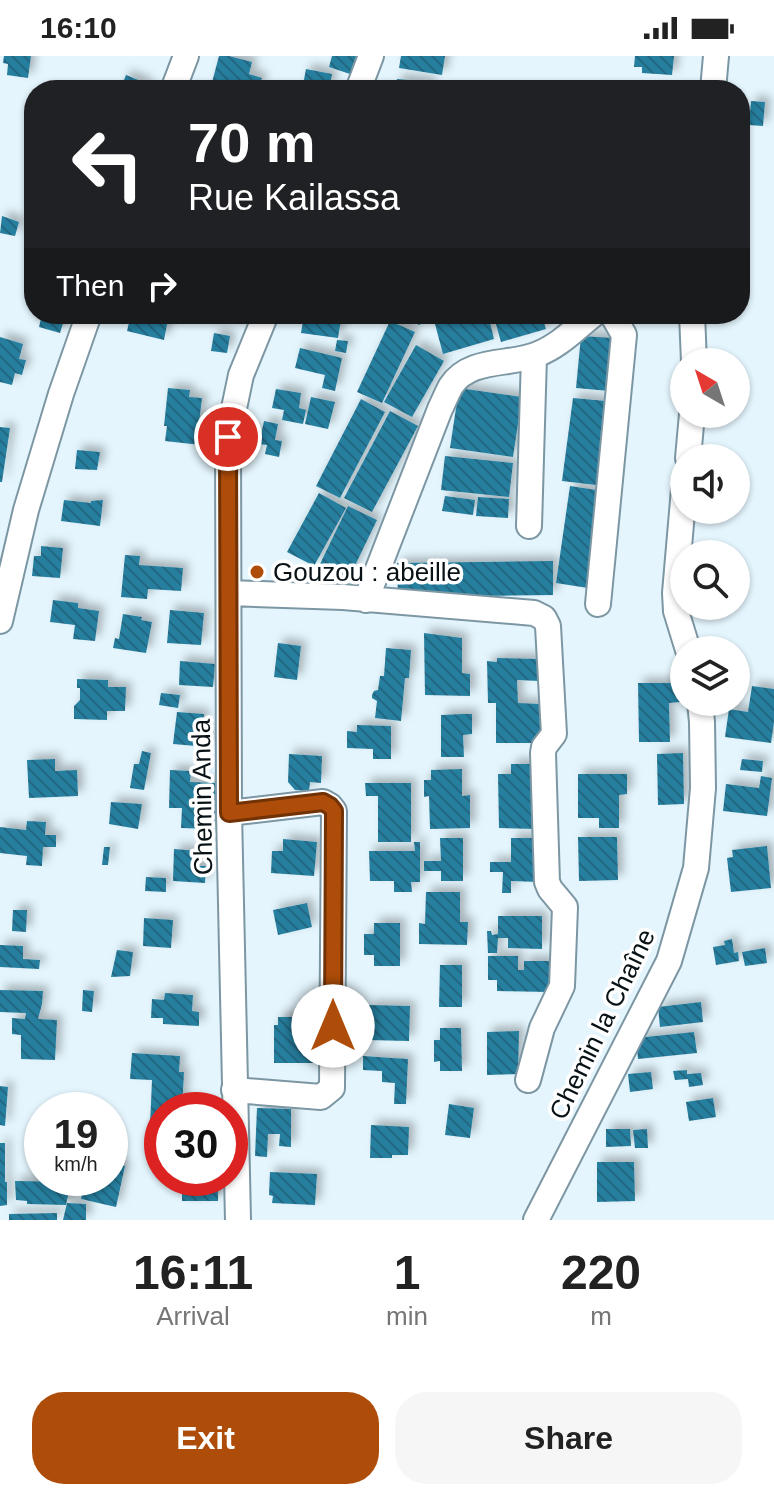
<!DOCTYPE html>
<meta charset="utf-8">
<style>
:root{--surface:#fff;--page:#f6f6f6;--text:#222;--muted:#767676;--accent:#ae4d09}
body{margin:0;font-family:Helvetica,sans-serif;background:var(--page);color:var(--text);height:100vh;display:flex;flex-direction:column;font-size:30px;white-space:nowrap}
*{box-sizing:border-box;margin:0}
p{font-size:26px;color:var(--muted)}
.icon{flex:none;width:44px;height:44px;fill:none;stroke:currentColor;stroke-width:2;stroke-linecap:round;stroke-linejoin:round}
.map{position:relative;height:1164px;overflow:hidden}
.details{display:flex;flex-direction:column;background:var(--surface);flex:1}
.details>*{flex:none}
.banner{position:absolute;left:24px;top:24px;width:726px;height:244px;border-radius:32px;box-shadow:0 2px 6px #0004;background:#202124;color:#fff;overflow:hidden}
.needle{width:52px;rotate:321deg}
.buttons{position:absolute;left:670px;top:292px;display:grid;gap:16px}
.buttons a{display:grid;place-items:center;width:80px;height:80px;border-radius:50%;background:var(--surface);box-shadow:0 2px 6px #0004;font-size:40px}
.speed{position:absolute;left:24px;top:1036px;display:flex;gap:16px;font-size:40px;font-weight:700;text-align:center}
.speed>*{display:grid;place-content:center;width:104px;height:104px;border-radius:50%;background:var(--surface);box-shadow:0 2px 6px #0004;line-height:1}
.speed small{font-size:20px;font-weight:400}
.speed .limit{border:12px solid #d22;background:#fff;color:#111}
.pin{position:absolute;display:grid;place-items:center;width:68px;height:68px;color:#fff;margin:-34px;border:4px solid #fff;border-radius:50%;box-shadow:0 2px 8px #0007}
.me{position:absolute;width:88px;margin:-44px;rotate:0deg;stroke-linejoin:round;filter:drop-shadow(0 0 6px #0008)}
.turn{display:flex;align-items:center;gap:28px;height:168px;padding:0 32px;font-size:36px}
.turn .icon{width:104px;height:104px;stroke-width:2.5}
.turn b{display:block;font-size:56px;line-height:68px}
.then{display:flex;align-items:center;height:76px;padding:0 32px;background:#0003;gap:16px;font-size:30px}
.eta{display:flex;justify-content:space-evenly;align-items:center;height:136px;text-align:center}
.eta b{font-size:48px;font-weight:800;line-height:56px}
.button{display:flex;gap:16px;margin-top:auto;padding:16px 32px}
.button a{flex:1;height:92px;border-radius:32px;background:var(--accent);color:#fff;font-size:32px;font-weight:800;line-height:92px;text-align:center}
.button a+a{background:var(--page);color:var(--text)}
.status{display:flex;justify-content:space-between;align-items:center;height:56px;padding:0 40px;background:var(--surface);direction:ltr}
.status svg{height:22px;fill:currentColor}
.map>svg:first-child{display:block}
.building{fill:url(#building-back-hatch);filter:url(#shadow)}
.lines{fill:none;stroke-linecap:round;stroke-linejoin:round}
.minor-casing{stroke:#7c97a3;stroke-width:28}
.minor{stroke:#fff;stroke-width:24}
.route-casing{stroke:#713206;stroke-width:20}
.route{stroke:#ae4d09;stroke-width:14}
.poi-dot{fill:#ae4d09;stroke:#fff;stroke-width:3}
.labels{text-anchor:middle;stroke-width:7;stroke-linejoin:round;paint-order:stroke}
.poi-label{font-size:26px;fill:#081216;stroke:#fff;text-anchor:start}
.street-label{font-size:26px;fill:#081216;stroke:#fff}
</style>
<div class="status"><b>16:10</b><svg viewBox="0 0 49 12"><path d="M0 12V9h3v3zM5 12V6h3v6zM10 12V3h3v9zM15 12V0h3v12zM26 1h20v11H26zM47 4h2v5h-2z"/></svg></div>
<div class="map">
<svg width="774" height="1164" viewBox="0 0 774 1164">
<defs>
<pattern id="building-back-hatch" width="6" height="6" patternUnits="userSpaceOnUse" patternTransform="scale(2)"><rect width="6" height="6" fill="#277f9f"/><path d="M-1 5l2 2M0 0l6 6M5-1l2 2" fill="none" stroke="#206781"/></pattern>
<filter id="shadow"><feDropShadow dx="5.5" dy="-5.5" stdDeviation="4" flood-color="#0004"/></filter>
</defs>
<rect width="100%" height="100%" fill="#e4f5fd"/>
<path class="building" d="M4 0H31L28 22 7 19 8 8 3 7Z
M219 0H229L252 6 249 18 262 22 258 34H210Z
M332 0H356L350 18 329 11Z
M401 0H445L442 19 399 12Z
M635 0H674L672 19 642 17V11H634Z
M306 13 332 18 329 34H302Z
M126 19 148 28 146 34H120Z
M397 23 431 26 430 34H396Z
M751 45 765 46 763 70 749 69Z
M2 160 19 166 15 180 0 177Z
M42 258H66L60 277 39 271Z
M131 258H169L164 284 127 275Z
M304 258H333L332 262 341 263 338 282 301 277Z
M416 258H453V259L418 269Z
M469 258H488L494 283 443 298 435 268Z
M493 258H541L546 273 501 286Z
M390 265 415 276 382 347 357 336Z
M214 277 230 280 227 297 211 295Z
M581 280 613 282 609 335 576 332Z
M0 281 23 288 19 303 26 304 22 319 15 317 12 329 0 326Z
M337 284 348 285 346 297 335 295Z
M416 289 444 305 412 361 384 346Z
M300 292 342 302 335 335 322 332 325 319 295 312Z
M168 332 190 334 189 341 202 342 199 367 204 368 201 389 165 385 167 370H164Z
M459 332 522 341 513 401 450 392Z
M276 333 301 337 299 352 306 354 303 368 282 364 284 354 272 352Z
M311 341 335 346 328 373 305 368Z
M573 342 606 345 596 429 562 425Z
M361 343 385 356 340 442 316 430Z
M390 355 418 370 372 456 344 442Z
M264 365 278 368 275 384 282 385 279 401 265 398 267 389 259 388Z
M0 371 10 372 2 426H0Z
M77 394 100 396 97 414 75 413Z
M445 400 513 407 509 441 441 434Z
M570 430 603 435 588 532 556 527Z
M319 437 346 452 314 510 287 496Z
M445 440 475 444 473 459 442 455Z
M478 441 509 443 508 462 476 460Z
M64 444 91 447V445L103 444 100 470 61 465Z
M348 450 377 464 348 524 319 510Z
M41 490 63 492 60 522 32 520 34 500H41Z
M125 499 140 500 139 509 183 512 181 535 148 533 147 543 121 541Z
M553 505V539L398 541 397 507Z
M53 544 78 547V552L99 555 95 585 73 583 75 569 50 566Z
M170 554 204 557 201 589 167 587Z
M123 558 142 561 141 564 152 566 146 597 113 592 115 582 119 583Z
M424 577 462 582V617L470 618V640L425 639Z
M278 587 301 590 297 624 274 621Z
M386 592 411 594 409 622H405L401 665 375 662 377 645 372 642V639L374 635 378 634 380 620H384Z
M497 602 541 603 540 625 517 624 518 647 540 648V687H496V647H488L487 605 497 606Z
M180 605 215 608 213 631 179 629Z
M77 623 108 624V631H126L125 655H107V664L74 663V650L80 644V632H77Z
M638 627H680V646L669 647 670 686H639Z
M752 630 774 633V666L771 687 725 681 729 653 748 656Z
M161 637 180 639 178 652 159 649Z
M177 656 204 658 202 675 209 676 208 691 173 688Z
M463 658H472V678L463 679 464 701H441V659Z
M357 669 391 670V703H373V693L347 692V675L357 676Z
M142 695 151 697 144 734 130 732 134 708H139Z
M683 697 684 748 658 749 657 698Z
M289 698 322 700 321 727 310 726 309 735 295 734 288 726Z
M55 703V715L77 714 78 740 29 742 27 704Z
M742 703 763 705 762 716 740 714Z
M511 708H535V773L499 772 498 718H511Z
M462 713V740L470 739V772L430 773 429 740 424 741V724H431V714Z
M170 714 191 715 190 726 216 727 214 773 181 772 182 752H169Z
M578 718H627V738L619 739V772H599V762H578Z
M761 720 772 722 767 760 723 755 726 728 759 732Z
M365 727H411V786H378V740H366Z
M111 746 142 748 138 773 109 768Z
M27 765 46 766 45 779H56V791H43L42 810 26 809 27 800 0 797V771L26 774Z
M578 781H617L618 824 579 825Z
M440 782H463V825H441V815H424V805H441Z
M511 782H533V804L539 805V826L511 825V837H502L503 816H490V806H511Z
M283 783 317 786 314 820 271 817 272 795H283Z
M414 786H420V826H411L412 836H394V825H370L369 795H415Z
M767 790 771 832 731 836 727 802 733 801 732 794Z
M104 791H110L108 809H102Z
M174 793 200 795 199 810H206L205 827 173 825Z
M146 821 166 822V836L145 835Z
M426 836H460V866H468L467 889 419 888V867L425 868Z
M307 847 312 871 278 879 273 854Z
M13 854H27L26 876 12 875Z
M498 860H542V893L508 892V882H498L497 897H488L487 875H491L492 879 498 878Z
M144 862 173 864 171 892 143 890Z
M374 867H400V910H374V899H364V878H374Z
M732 883 734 897 738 896 739 905 716 909 713 891 725 889 724 885Z
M0 889 23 890V903L40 904 39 913 0 911Z
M765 892 767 907 745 910 742 896Z
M117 894 133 896 130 920 111 921Z
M488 900H518V914H524V905H550L549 936 497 935V924H488Z
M440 909H462V951H439Z
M0 934 43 935 42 948 38 963 57 964 55 1004 21 1003V979L12 978V962L25 963 26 957 0 956Z
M83 934 94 935 92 956 82 955Z
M165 937 193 939 192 955 199 956V970L163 968V962H151L152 943 164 944Z
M701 946 703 966 660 971 658 951Z
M369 949 410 950 409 985 368 984Z
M278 961H295V970H312L313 1007H274V969H278Z
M440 972H461L462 1015H440V1005L434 1006V984H440Z
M519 975 518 1018 487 1019V976Z
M694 976 697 997 638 1003 636 982Z
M132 997 180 1000 179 1016H184L182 1054H162V1071L150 1070 152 1024 130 1023Z
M363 1000 408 1003 406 1048H394L395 1027 382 1026V1015L363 1014Z
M687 1014V1018L701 1017 703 1029 689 1031 688 1023 675 1024 673 1015Z
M651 1016 653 1033 630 1036 628 1018Z
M0 1030 8 1031 5 1070 0 1069Z
M713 1042 716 1061 689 1065 686 1046Z
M449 1048 474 1052 470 1082 445 1079Z
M257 1052 291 1053V1091L279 1090 280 1078H268L267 1101 255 1100Z
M371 1069 409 1071 408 1099H392V1102H370Z
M606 1073H630L631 1090 606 1091Z
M647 1073 648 1092H635L633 1074Z
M0 1087H5V1126H7V1149L0 1150Z
M110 1106 125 1110 116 1151 81 1143 85 1122H110Z
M597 1106H634L635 1145 597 1146Z
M270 1116 317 1118 315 1149 272 1147 273 1140 269 1139Z
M182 1122H218V1145H182Z
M15 1125 71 1126 66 1149 27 1148V1145L16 1144Z
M67 1147 86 1148V1164H63Z
M57 1157V1164H9V1158Z"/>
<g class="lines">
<defs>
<path id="minor" d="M173 34 186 0
M358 34 371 0
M713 34 716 0
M692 258 694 306
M688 402 692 358
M684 433 675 537 676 555 688 594
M529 470 534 300
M229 537 343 541 534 557 544 562 548 570 554 678 544 691 543 697 547 826 550 833 565 851 562 930 542 972 528 1024
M366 544 440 353C444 345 447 337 451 330 470 301 510 310 538 298 559 290 576 272 594 258
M598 548 624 279 612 258
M0 565 26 454 61 338 89 258
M229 757 323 746 330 750 334 755 332 1032 321 1041 234 1034
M238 1164 229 757 228 381 241 319 266 258
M536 1164 669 905 696 812 703 732 702 666 700 646"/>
</defs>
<use href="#minor" class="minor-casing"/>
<use href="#minor" class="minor"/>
</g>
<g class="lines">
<defs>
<path id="route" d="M228 381 229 757 323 746 330 750 334 755 333 970"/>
</defs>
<use href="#route" class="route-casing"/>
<use href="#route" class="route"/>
</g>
<circle class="poi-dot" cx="257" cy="516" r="8"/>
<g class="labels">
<g class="poi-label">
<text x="273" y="525">Gouzou : abeille</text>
</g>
<g class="street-label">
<text transform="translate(202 741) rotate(-91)" y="9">Chemin Anda</text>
<text transform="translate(602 968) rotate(-64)" y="9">Chemin la Chaîne</text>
</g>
</g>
</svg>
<div class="buttons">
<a><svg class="needle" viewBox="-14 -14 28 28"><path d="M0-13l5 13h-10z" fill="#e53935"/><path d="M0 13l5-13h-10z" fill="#767676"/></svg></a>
<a><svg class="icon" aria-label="sound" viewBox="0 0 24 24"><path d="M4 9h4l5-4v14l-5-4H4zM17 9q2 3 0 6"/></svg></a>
<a><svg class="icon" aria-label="search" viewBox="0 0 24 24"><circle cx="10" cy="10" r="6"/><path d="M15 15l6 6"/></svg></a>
<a><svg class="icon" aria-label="layers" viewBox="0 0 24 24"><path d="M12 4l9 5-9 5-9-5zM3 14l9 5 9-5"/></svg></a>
</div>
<div class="speed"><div>19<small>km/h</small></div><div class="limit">30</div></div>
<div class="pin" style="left:228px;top:381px;background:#d93025"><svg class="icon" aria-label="arrive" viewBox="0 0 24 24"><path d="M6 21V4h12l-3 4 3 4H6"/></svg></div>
<svg class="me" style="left:333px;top:970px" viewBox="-20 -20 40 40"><circle r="19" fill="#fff"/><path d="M0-13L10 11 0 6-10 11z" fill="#ae4d09"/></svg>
<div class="banner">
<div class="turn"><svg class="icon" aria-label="left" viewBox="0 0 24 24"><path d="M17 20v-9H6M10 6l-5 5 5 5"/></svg><div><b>70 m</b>Rue Kailassa</div></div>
<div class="then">Then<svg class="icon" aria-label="right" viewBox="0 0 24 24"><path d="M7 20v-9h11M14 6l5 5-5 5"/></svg></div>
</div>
</div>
<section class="details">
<div class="eta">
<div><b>16:11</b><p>Arrival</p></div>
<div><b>1</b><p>min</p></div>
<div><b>220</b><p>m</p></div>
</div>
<div class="button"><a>Exit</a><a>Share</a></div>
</section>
